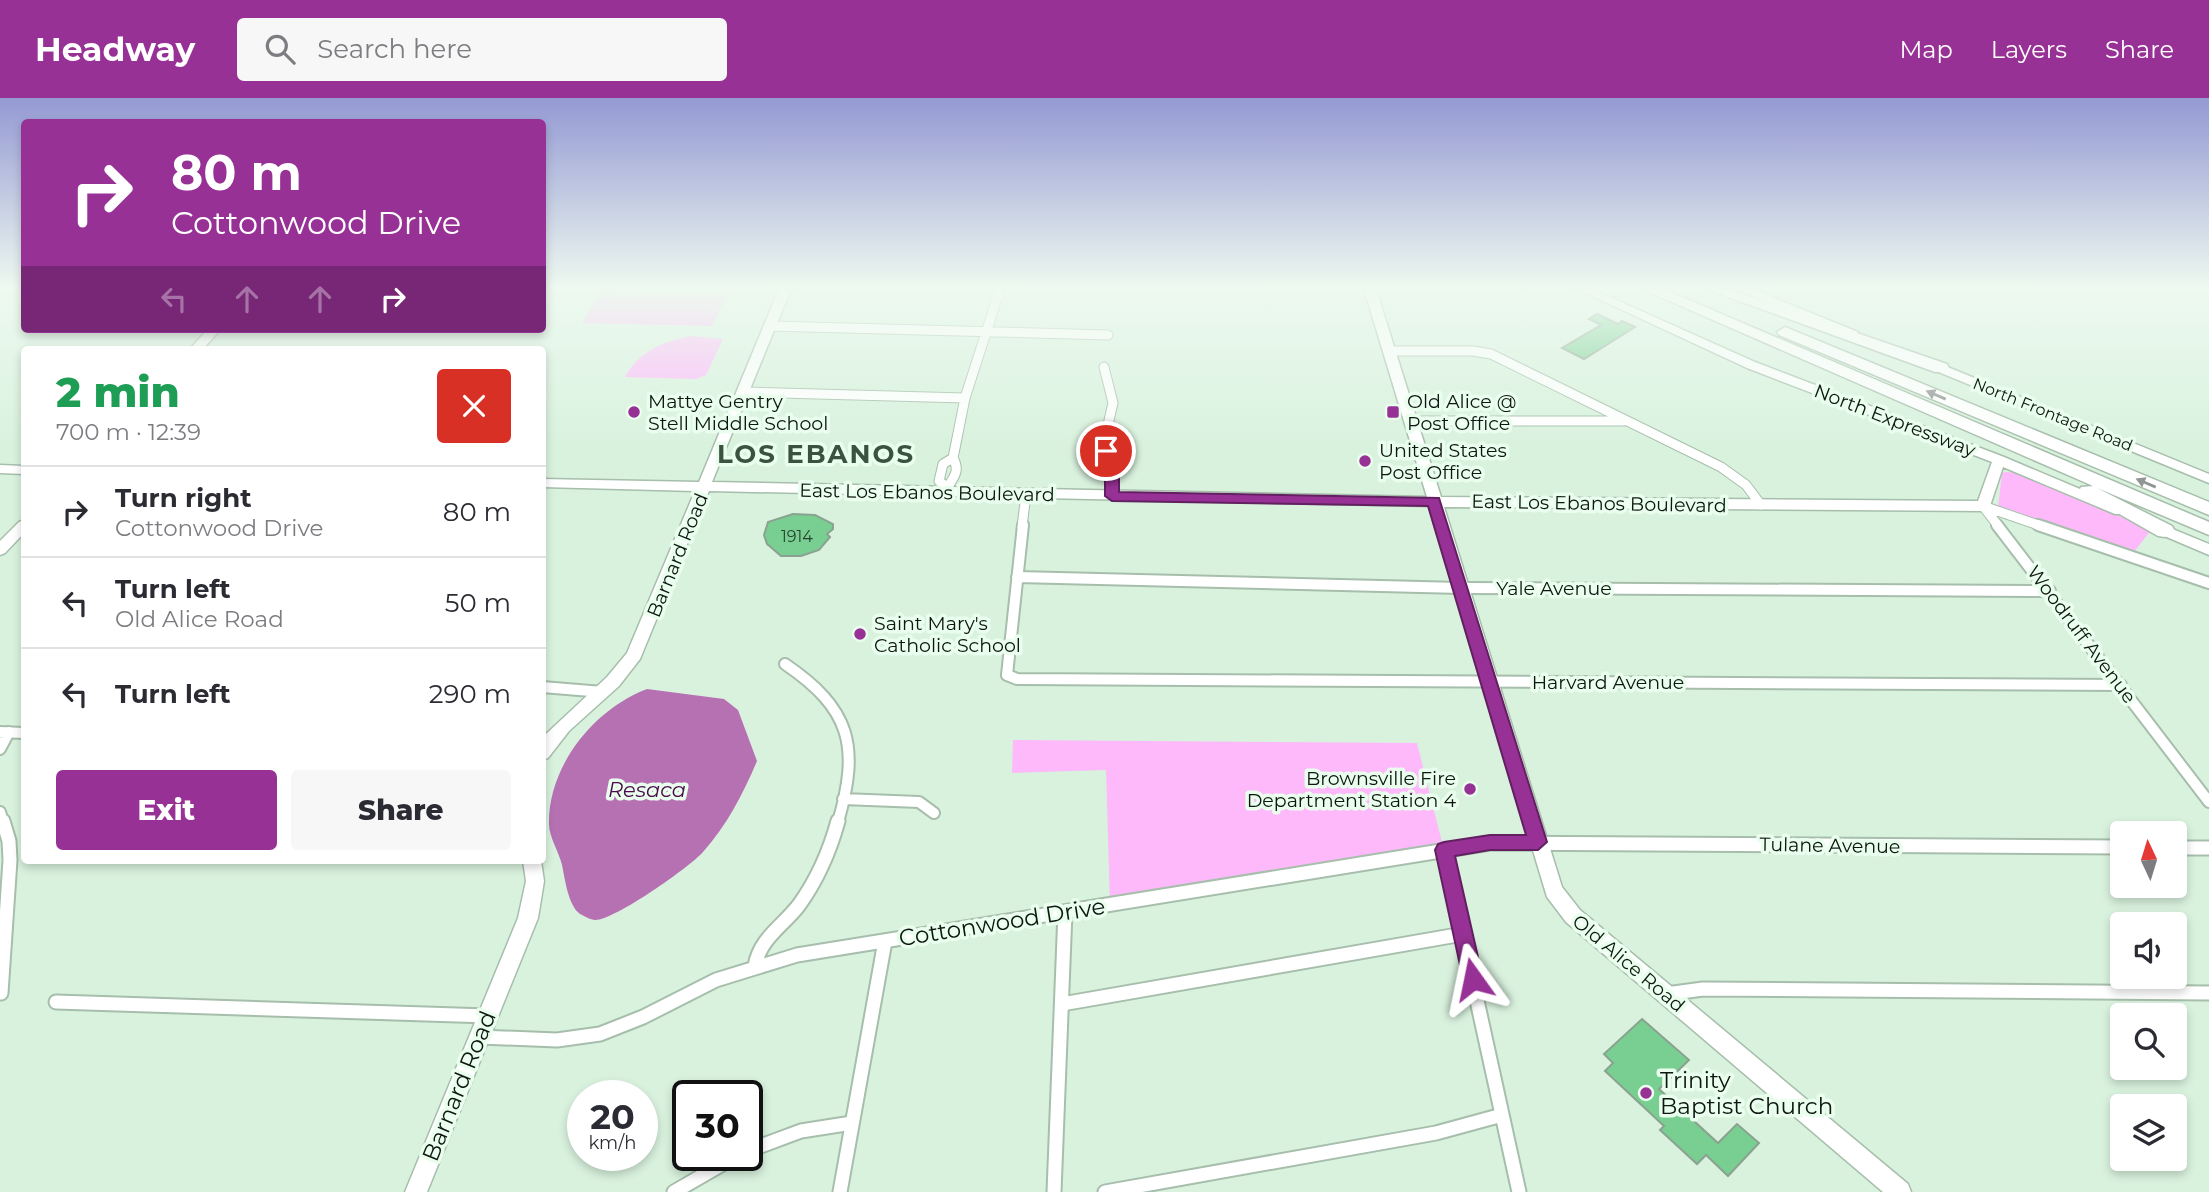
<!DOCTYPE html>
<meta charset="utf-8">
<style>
:root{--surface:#fff;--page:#f7f7f7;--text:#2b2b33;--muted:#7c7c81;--line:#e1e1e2;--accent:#973195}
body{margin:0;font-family:Montserrat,sans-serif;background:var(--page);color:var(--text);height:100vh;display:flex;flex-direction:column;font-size:26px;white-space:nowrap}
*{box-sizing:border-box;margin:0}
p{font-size:23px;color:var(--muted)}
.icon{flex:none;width:38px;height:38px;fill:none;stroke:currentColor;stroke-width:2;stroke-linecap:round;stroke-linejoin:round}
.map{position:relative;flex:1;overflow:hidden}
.drawer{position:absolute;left:21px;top:248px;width:525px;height:518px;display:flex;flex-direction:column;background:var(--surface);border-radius:7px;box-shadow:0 4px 10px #0003}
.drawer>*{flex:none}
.top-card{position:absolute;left:21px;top:21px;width:525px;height:214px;border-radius:7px;box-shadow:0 4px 10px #0003;background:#973195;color:#fff;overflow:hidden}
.needle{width:46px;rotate:356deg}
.tools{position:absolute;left:2110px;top:723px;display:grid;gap:14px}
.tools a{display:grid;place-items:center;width:77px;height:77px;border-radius:7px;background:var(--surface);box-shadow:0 4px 10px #0003;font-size:35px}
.speed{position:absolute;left:567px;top:982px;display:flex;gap:14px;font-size:35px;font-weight:700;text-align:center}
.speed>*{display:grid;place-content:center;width:91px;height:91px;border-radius:50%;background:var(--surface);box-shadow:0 4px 10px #0003;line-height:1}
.speed small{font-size:18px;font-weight:400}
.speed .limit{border:4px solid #111;border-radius:10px;background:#fff;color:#111}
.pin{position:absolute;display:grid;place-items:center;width:60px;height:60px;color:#fff;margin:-30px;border:4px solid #fff;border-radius:50%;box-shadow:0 2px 7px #0007}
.me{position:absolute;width:77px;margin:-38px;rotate:348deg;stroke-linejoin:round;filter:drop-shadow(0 0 5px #0008)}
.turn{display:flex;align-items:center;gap:24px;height:147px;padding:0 35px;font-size:32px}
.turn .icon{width:91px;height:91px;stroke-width:2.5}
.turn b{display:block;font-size:49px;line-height:60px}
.lanes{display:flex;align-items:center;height:66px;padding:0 35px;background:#0003;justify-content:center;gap:35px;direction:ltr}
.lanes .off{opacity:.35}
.round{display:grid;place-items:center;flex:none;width:74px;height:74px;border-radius:7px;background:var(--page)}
.summary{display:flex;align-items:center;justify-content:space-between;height:119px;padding:0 35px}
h1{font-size:42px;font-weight:800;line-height:52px;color:#1e9e55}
.action{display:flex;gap:14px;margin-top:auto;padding:14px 35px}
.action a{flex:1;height:80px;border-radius:7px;background:var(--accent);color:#fff;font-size:28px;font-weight:800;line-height:80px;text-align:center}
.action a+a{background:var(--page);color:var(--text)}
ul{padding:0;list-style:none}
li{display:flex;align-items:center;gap:21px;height:91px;padding:0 35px;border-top:2px solid var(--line)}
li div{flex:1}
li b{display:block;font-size:26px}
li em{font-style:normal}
header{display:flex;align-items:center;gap:42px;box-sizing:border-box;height:98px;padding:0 35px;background:var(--accent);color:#fff}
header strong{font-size:33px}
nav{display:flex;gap:38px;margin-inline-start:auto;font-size:24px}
.search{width:490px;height:63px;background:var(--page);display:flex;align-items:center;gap:18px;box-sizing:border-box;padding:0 24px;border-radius:7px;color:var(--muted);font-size:26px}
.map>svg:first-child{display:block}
.green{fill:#feb9fa}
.water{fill:#b671b3}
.building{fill:#78cf91;stroke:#8aa28f;stroke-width:2}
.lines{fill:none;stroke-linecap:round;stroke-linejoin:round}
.street-far2-casing{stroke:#a6beab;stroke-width:11}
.street-far1-casing{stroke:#a6beab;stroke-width:14}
.street-casing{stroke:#a6beab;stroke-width:17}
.secondary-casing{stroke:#a6beab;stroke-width:3}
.highway-casing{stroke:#a6beab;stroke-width:3}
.street-far2{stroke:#fff;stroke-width:9}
.street-far1{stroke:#fff;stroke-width:10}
.street{stroke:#fff;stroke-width:13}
.secondary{fill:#fff;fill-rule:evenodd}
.highway{fill:#fff;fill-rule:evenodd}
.oneway{fill:#929693}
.route{fill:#973195;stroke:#622061;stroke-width:2}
.poi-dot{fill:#973195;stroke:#eafeee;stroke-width:2.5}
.labels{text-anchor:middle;stroke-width:7;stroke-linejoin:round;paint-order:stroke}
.far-street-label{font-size:16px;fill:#0d160f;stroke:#eafeee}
.number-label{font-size:16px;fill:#284430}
.poi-label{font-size:19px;fill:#0d160f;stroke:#eafeee;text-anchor:start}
.street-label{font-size:19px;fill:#0d160f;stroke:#eafeee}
.water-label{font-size:21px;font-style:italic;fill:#4b0a4b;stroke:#eafeee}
.near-street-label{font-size:23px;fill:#0d160f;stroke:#eafeee}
.near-poi-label{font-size:23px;fill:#0d160f;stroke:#eafeee;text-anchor:start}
.district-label{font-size:26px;font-weight:bold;letter-spacing:2px;fill:#3c5241;stroke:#eafeee}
</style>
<header>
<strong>Headway</strong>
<div class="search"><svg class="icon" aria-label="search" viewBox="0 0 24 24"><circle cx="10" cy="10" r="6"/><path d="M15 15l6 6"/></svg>Search here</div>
<nav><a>Map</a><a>Layers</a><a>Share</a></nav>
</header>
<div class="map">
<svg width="2209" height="1094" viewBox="0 0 2209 1094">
<rect width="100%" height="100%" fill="#d9f2de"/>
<path class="green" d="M602 191 729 193 712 228 582 225Z
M691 238 723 241 706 277 696 281 625 279C639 253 664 243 691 238Z
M2006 374 2022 375 2151 432 2134 454 1998 410 2002 375Z
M1013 642 1417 645 1444 752 1110 806 1106 672 1012 675Z"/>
<path class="water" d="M647 591 724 601 738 612 757 663C743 696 727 727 703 754 690 769 613 823 595 822 591 822 584 818 580 816 568 807 565 781 562 767 559 754 549 739 549 726 548 668 594 611 647 591Z"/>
<path class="building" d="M1597 216 1618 226 1622 223 1635 229 1584 261 1562 250 1601 227 1589 221Z
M793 416 815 417 833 426V431L827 436 830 439 819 452 801 458H781L767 446 764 437 768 424Z
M1642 921 1689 962 1659 991 1718 1045 1737 1026 1759 1045 1728 1078 1706 1057 1697 1066 1660 1032 1664 1028 1605 973 1613 965 1604 956Z"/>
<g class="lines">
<defs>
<path id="street-far2" d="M770 228 1108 237
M1390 253H1473L1491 256 1721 369 1746 387 1761 407
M1104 269 1113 305 1104 344 1112 369V398
M744 294 965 300
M1410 323H1624
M947 389 939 383 943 366 953 360
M946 394C950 381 962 376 953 360L965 300 1000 191
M1983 408 1999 429
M1983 408 2044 429
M1022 429 1026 396"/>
<path id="street-far1" d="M1023 427 1007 577 1017 581 2121 587
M1997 427 2209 704
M2038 427 2209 485
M1017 479 1461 490 2050 493
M785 566C851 611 860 648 838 724
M542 589 603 594
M0 634 24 635
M0 651 9 634
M843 701 919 704 934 715
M0 714 3 724"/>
<path id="street" d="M2175 750H2209
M1444 752 1519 1094
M755 868C760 840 783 828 799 807 817 782 830 752 838 723
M1 895 10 762 9 743 3 723
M1666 896 1703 891 2209 895
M56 904 488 918
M1062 906 1463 836
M479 939 557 942 600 936 643 919 716 882 797 857 1490 745 2123 749
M747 1053 801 1033 852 1025
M674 1094 738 1057
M840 1094 885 843
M1054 1094 1065 814
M1105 1094 1436 1035 1502 1017"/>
<path id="secondary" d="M779 191H791L712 384 1427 399 1364 191H1376L1441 399 1978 403 1992 364 1747 270 1577 191H1592L1755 264 2004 359 2125 410 2127 413 2125 416H2115L2003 369 1990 408 1983 413 1444 409 1562 789 1580 812 1908 1086 1911 1094H1883L1566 824 1547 799 1429 408 709 393 640 561 619 588 569 633 548 660 542 662V641L546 636 607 579 627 555 695 393 542 389V381L699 384Z
M1735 191H1752L1858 234 1852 238 1848 237Z
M208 231H221L202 252H189Z
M1928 261 2209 376V385L1924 268V262Z
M0 367 24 368V376L0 375Z
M24 422V435L5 455 0 457V443L19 424Z
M2153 423 2209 446V457L2148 431 2146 428Z
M523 763H541L544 783 538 820 427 1094H405L518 820 526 783Z"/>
<path id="highway" d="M1642 191H1663L2209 424V437L2097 390 2172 428 2175 433 2165 439 2158 438 2079 393 2081 389 2093 388Z
M1706 191H1729L1947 266 1949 270 1947 274H1935Z
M1785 229 2209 404V417L1779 237 1777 234Z"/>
</defs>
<use href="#street-far2" class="street-far2-casing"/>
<use href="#street-far1" class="street-far1-casing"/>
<use href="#street" class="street-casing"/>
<use href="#secondary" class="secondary-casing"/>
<use href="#highway" class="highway-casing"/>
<use href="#street-far2" class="street-far2"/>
<use href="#street-far1" class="street-far1"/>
<use href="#street" class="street"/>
<use href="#secondary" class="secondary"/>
<use href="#highway" class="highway"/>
</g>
<defs><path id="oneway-solid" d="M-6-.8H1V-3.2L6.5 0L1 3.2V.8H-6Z" transform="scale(1.75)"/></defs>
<g class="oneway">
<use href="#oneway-solid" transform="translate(1936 297) rotate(-157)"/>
<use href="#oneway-solid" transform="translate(2146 385) rotate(-157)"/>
</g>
<linearGradient id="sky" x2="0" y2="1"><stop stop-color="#9499d3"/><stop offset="0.55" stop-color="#eef9f0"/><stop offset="1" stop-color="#eef9f0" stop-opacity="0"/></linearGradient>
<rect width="2209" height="345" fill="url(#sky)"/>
<path class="route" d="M1106 349 1111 350 1119 369V394L1439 400 1547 744 1538 752H1490L1455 758 1483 881 1480 888 1473 891 1466 888 1463 881 1435 752 1438 746 1444 744 1490 737H1526L1428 408 1112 403 1105 398V369L1099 353Z"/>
<g class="poi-dot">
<circle cx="634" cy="314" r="7"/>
<rect x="1386" y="307" width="14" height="14" rx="3.5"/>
<circle cx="1365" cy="363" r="7"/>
<circle cx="860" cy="536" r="7"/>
<circle cx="1470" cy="691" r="7"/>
<circle cx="1646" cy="995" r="7"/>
</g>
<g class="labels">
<g class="far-street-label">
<text transform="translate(2053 316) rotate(22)" y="6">North Frontage Road</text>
</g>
<g class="number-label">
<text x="797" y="444">1914</text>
</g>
<g class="poi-label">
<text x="648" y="310">Mattye Gentry<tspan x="648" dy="22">Stell Middle School</tspan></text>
<text x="1407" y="310">Old Alice @<tspan x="1407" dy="22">Post Office</tspan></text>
<text x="1379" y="359">United States<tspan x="1379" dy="22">Post Office</tspan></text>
<text x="874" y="532">Saint Mary's<tspan x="874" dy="22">Catholic School</tspan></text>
<text x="1456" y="687" text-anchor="end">Brownsville Fire<tspan x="1456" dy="22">Department Station 4</tspan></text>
</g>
<g class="street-label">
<text transform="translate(1895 322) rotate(21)" y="7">North Expressway</text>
<text transform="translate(927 394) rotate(1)" y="7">East Los Ebanos Boulevard</text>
<text transform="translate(1599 405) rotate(1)" y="7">East Los Ebanos Boulevard</text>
<text transform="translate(677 457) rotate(-68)" y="7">Barnard Road</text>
<text x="1554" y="497">Yale Avenue</text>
<text transform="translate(2082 536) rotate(53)" y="7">Woodruff Avenue</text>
<text x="1608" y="591">Harvard Avenue</text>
<text transform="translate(1830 747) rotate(1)" y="7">Tulane Avenue</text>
<text transform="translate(1629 865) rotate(40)" y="7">Old Alice Road</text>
</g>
<g class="water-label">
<text x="647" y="699">Resaca</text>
</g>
<g class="near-street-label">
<text transform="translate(1002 824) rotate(-9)" y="8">Cottonwood Drive</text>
<text transform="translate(459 988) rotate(-68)" y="8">Barnard Road</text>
</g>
<g class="near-poi-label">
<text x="1660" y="990">Trinity<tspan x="1660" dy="26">Baptist Church</tspan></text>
</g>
<g class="district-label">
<text x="816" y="365">LOS EBANOS</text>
</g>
</g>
</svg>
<div class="tools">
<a><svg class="needle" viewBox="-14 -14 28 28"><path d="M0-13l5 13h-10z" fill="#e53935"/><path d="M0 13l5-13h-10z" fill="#7c7c81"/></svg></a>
<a><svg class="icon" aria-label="sound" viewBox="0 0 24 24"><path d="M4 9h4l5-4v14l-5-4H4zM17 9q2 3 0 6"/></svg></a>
<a><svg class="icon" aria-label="search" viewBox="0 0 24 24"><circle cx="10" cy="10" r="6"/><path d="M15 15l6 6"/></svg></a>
<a><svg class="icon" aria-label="layers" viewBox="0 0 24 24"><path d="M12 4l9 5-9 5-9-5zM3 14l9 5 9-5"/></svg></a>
</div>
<div class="speed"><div>20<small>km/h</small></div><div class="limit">30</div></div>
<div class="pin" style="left:1106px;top:353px;background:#d93025"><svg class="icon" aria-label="arrive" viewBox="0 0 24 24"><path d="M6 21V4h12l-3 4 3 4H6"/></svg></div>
<svg class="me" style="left:1473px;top:881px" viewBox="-20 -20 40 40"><path d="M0-17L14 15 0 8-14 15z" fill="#973195" stroke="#fff" stroke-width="4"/></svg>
<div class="top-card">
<div class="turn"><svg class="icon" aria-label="right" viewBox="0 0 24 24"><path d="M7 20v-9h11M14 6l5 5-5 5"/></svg><div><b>80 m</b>Cottonwood Drive</div></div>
<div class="lanes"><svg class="icon off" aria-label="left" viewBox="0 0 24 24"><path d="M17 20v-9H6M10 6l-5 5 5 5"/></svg><svg class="icon off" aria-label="ahead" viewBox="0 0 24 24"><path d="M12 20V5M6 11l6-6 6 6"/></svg><svg class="icon off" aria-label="ahead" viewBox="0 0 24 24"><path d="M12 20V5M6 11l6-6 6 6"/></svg><svg class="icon" aria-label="right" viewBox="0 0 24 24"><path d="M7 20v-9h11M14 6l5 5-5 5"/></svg></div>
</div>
<section class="drawer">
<div class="summary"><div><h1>2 min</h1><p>700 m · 12:39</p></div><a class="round" style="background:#d93025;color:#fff"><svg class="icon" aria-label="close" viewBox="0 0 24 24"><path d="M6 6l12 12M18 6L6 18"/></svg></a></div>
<ul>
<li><svg class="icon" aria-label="right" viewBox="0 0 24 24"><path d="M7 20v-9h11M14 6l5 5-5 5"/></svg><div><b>Turn right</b><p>Cottonwood Drive</p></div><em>80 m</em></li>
<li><svg class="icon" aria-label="left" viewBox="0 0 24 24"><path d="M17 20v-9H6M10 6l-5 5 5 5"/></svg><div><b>Turn left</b><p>Old Alice Road</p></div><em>50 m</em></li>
<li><svg class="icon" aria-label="left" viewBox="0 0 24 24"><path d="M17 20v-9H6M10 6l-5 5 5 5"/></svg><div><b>Turn left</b></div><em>290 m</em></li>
</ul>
<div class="action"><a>Exit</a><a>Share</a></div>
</section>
</div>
